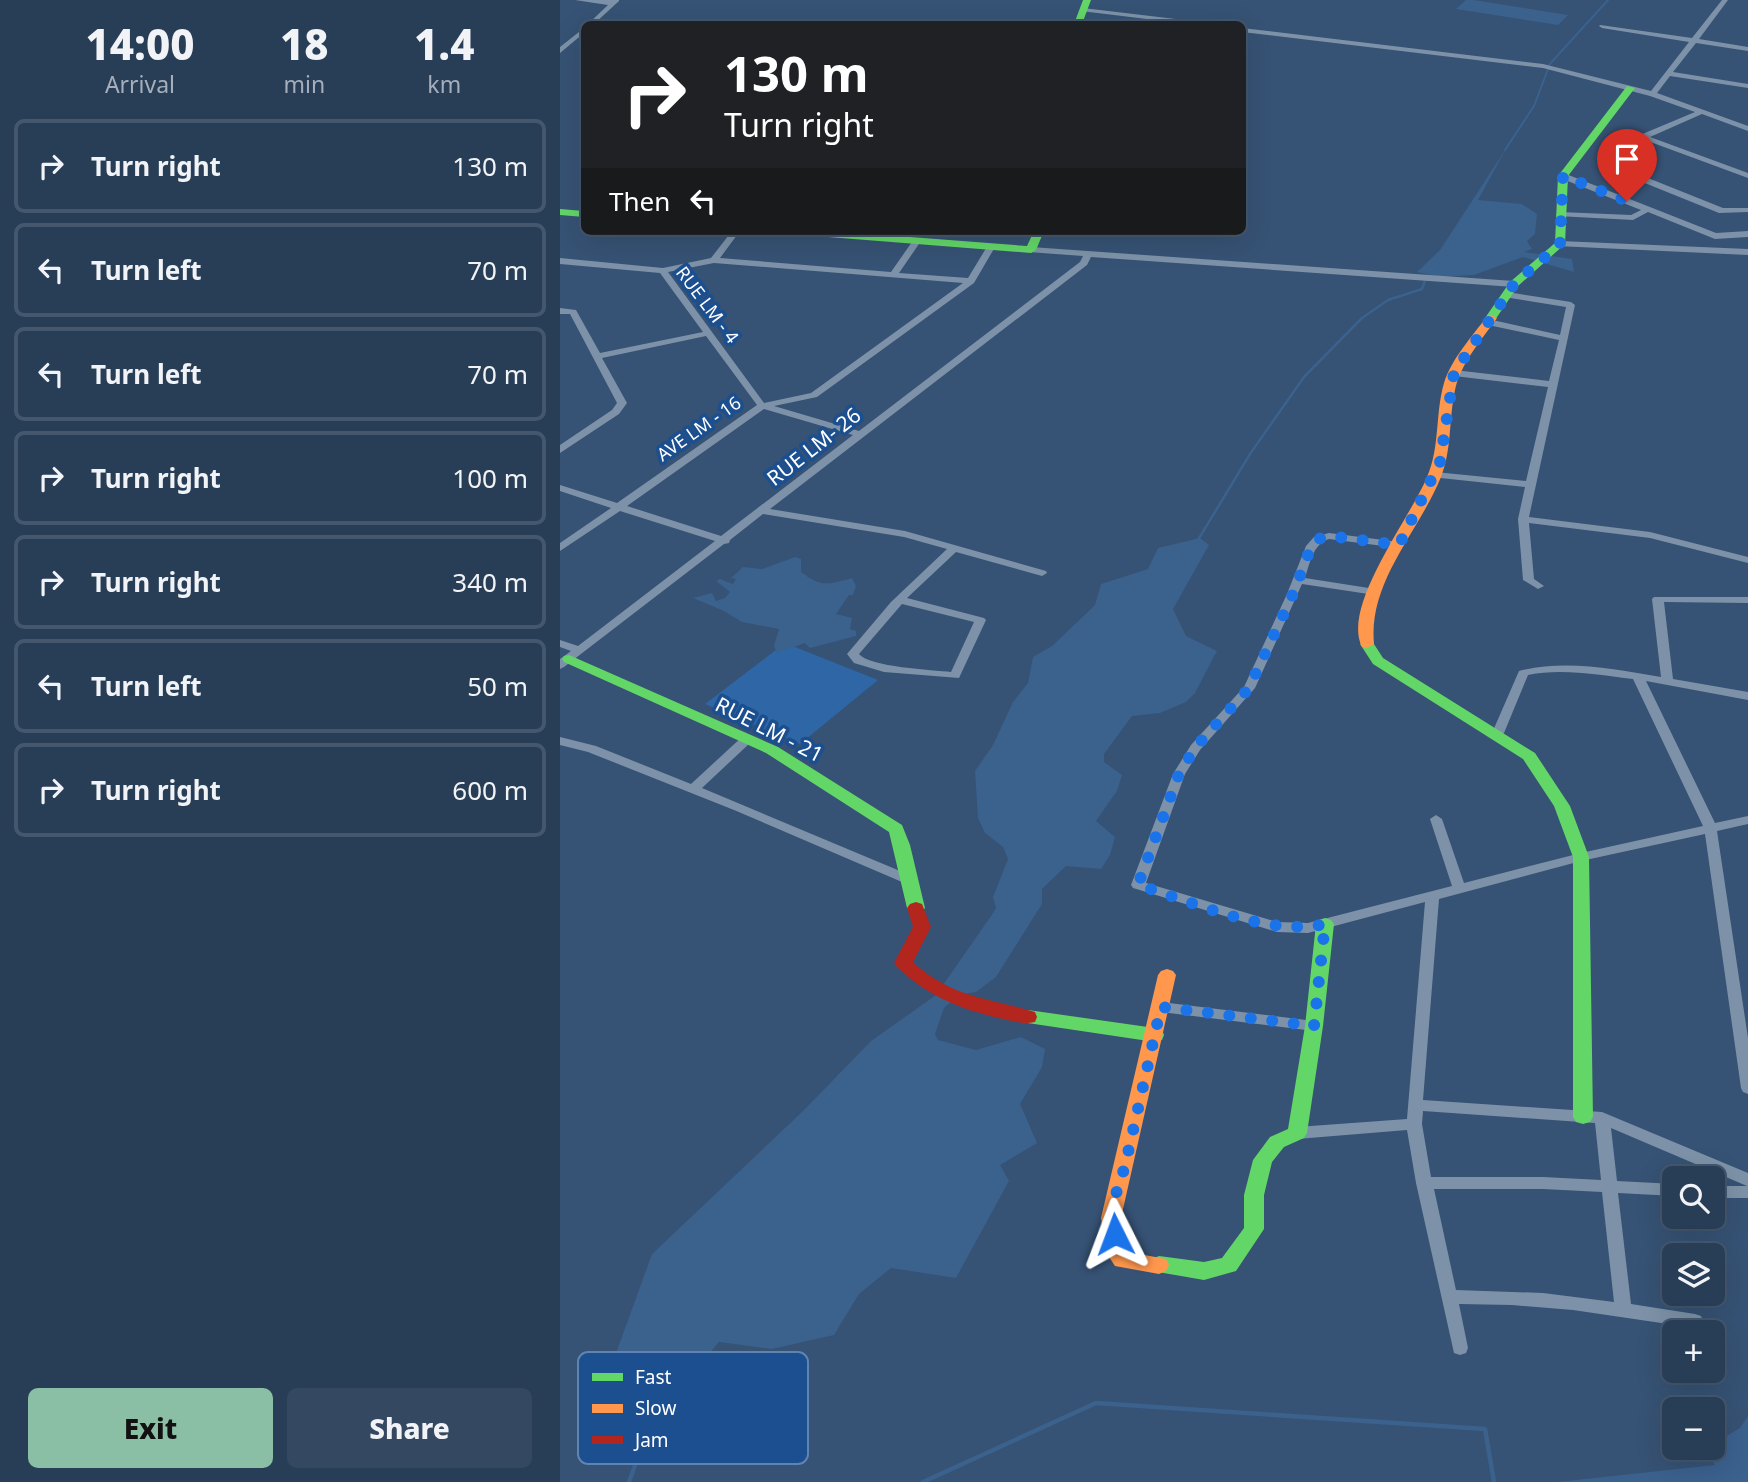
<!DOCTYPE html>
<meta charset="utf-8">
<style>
:root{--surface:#283e57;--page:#344961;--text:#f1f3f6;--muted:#a5aeba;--line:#44576d;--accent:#8abfa5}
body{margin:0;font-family:"Noto Sans",sans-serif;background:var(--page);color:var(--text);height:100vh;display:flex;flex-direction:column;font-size:26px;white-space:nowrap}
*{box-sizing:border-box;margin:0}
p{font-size:23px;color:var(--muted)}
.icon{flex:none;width:38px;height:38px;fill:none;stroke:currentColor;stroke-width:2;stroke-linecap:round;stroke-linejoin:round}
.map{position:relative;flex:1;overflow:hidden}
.details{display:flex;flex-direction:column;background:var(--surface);width:560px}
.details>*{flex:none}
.hud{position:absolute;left:21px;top:21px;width:665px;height:214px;border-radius:10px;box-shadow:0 7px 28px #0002,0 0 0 2px var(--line);background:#202124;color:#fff;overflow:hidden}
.fabs{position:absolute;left:1102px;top:1166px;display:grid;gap:14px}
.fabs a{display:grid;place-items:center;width:63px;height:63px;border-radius:10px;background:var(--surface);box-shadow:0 7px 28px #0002,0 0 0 2px var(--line);font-size:35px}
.pin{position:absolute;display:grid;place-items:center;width:60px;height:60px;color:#fff;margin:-72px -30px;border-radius:50% 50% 50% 0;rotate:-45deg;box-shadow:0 0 7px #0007}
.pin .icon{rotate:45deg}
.me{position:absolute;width:77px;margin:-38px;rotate:357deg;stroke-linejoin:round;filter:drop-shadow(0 0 5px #0008)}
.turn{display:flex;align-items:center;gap:24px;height:147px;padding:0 28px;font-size:32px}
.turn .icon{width:91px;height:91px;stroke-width:2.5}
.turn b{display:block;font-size:49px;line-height:60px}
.then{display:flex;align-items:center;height:66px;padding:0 28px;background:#0003;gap:14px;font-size:26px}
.eta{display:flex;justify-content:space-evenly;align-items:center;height:119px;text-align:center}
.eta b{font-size:42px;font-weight:800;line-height:49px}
.cta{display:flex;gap:14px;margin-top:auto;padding:14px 28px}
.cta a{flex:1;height:80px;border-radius:10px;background:var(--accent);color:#111;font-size:28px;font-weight:800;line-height:80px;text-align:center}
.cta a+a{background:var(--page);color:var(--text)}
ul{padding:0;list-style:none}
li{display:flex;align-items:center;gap:21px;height:94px;margin:0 14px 10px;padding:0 14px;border:4px solid var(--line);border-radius:10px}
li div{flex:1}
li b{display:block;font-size:26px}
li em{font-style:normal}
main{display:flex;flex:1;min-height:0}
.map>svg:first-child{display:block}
.green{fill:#2f66a5}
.water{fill:#3b618d}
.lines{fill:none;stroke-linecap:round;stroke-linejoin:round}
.stream-far2{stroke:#3b618d;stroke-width:2}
.stream-far1{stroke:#3b618d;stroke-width:2.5}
.stream{stroke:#3b618d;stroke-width:4.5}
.street{fill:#7d92a8;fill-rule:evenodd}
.fast{fill:#63d668;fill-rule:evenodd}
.slow{fill:#ff974d;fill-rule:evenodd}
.jam{fill:#b3261e;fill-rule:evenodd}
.route{stroke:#1a73e8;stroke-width:12;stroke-dasharray:0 21.6}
.labels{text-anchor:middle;stroke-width:7;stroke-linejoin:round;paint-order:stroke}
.far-street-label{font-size:18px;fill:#fff;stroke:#1b4f8f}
.street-label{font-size:21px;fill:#fff;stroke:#1b4f8f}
.key{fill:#1b4f8f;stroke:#5f84b1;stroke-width:2}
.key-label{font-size:19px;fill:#fff}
</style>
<main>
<section class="details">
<div class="eta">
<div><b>14:00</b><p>Arrival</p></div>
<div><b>18</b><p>min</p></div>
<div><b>1.4</b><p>km</p></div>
</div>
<ul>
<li><svg class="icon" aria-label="right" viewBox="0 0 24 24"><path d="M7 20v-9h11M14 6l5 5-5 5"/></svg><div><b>Turn right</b></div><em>130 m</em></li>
<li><svg class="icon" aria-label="left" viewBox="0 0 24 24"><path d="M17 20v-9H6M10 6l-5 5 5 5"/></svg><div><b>Turn left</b></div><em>70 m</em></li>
<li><svg class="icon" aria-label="left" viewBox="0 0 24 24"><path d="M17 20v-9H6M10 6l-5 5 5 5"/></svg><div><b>Turn left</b></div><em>70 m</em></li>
<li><svg class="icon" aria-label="right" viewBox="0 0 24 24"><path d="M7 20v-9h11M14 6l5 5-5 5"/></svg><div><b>Turn right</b></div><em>100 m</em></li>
<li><svg class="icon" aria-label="right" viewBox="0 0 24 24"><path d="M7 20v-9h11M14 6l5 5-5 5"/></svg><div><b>Turn right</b></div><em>340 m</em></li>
<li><svg class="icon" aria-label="left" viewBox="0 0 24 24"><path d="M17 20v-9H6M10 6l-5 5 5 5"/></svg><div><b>Turn left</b></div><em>50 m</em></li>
<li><svg class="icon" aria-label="right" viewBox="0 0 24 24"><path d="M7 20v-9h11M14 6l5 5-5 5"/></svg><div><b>Turn right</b></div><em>600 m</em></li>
</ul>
<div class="cta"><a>Exit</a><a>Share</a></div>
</section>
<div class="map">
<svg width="1188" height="1482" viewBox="0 0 1188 1482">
<rect width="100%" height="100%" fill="#365274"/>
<path class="green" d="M225 643 318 680 240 744 145 704Z"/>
<path class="water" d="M906 0H914L1008 15 998 25 896 9Z
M947 147 918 200 962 204 977 214 975 234 967 241 972 249 964 252 1012 259 1014 272 963 257 914 275 881 277 857 272 880 250Z
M640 538 649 545 613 609 626 636 657 651 635 693 626 702 600 713 572 716 544 754V762L562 775 557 791 536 821 555 837 550 855 541 869 506 866 482 889V904L436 977 416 992 399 995 384 1008 375 1034 378 1040 416 1050 461 1037 485 1049 482 1067 460 1104 477 1143 440 1165 449 1181 396 1278 331 1268 299 1294 274 1335 212 1349 159 1342 105 1406 32 1419 92 1254 243 1111 311 1041 376 995 433 913 436 908 433 897 448 859 443 847 425 833 418 818 415 771 433 745 453 702 468 683 473 657 492 646 535 605 541 584 588 569 598 548Z
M235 557 241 559V572C261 587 267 585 292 578L296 586 293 595H289L276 614 292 618 290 629 296 631V636L250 648 245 643 217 653 214 646 219 629 182 622 164 611 133 598 152 593 156 601 165 598 170 592 156 581 160 579 173 584 176 579 171 578 183 567 202 569Z
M1188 1416V1482H997L1155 1465 1146 1448 1153 1447V1444L1180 1428Z"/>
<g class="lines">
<path class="stream-far2" d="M988 66 1048 0
M945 150 974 106 988 69"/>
<path class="stream-far1" d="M638 540 690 454 744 377 802 318 828 300 862 289 866 278"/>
<path class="stream" d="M69 1482 97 1405
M363 1482 536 1403 925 1429 934 1482"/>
<path class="street" d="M15 0H59V1L34 24H28L48 5Z
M1162 0H1168L1139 39 1188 47V51L1136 43 1113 72 1188 84V88L1110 76 1097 93 1188 126V131L1142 114 1090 137 1188 173V178L1085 140 1068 170 1163 208H1188V212L1159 213 1060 173 1059 171 1080 135 1135 112 1090 96 983 68 682 32V28L983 64 1091 91 1129 42 1042 28 1039 26 1040 25 1132 38Z
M523 8 641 22 644 24H628L521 11 520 10Z
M24 28V33L0 53V47Z
M1000 174H1006L1156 233 1188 231V237L1155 239 1088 212 1073 220 997 216 996 214 1000 212 1071 215 1081 210 1000 178Z
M172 231H180L160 258 331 272 354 239 357 238 361 241 339 273 408 278 428 245 435 247 414 283 257 397 214 406 299 431 520 262 523 256 468 252V248L471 247 954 281 958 284 954 287 531 257 527 265 210 509 345 531 486 571 487 573 482 576 396 552 347 598 424 618 426 620 399 678 324 672 294 663 287 654 331 602 387 549 344 537 203 514 170 540 169 543 164 544 4 667 0 669V659L11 651 0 647V640L18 646 155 541 60 511 0 551V543L51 508 0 491V485L57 503 197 405 146 336 42 358 67 403 59 414 0 453V445L52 410 57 403 10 314H0V308L16 310 40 353 143 332 100 273 0 264V258L103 268 151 258ZM154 263 403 283 251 393 204 403 108 272ZM204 409 293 435 161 536 67 506ZM342 604 414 622 391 672C373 670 309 667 299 654Z
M1000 241 1188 249V255L997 246V242Z
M947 292 1011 302 1015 305 969 517 1090 532 1188 557V563L1090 538 969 523 974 579 984 586 978 589 963 580 958 519 965 487 871 477V473L875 472 966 481 988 387 894 376 889 373 894 370 989 381 999 340 928 325 923 322 928 319 1000 335 1006 307 944 297V293Z
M769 533 839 542 844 545 839 548 769 539C753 544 750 563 745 578L815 589 821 592 815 595 742 584 695 688 640 750 625 774 586 883 717 922 748 923 892 886 870 819 876 815 882 819 904 883 1021 853 1143 826 1073 679C1039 675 1002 668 968 675L944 733 938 737 932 733 959 671C1005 659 1054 669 1101 677L1092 599 1094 597H1188V603L1104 602 1113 679 1188 692V700L1086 681 1155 823 1188 816V824L1157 831 1188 1038V1094L1183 1092 1181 1088 1145 834 1021 861 879 899 863 1100 1042 1112 1188 1173V1198H1153V1186H1187L1051 1128 1057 1181 1115 1184V1196L1058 1193 1071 1304 1135 1314 1141 1316 1143 1321 1141 1326 1135 1328 1013 1310 952 1305 899 1304 908 1348 906 1353 900 1355 894 1353 856 1183 847 1130 737 1139 732 1137 729 1133 732 1129 737 1127 847 1119 865 902 748 933 717 932 573 888 571 885 613 774 631 745 684 687 727 594 746 546 754 537ZM863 1111 1035 1123 1041 1180 983 1177H871L862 1124ZM874 1189H983L1042 1192 1054 1302 983 1293 896 1290Z
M187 735 191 736 193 739 191 742 142 788 352 876 354 879 352 882H342L174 810 28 752 0 745V737L36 746 131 784 183 736Z
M601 1002 754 1021 759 1022 761 1026 759 1030 754 1031 601 1012 596 1011 594 1007 596 1003Z"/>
<path class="fast" d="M523 0H531L522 24H514Z
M1067 86 1075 88 1008 176 1005 244 958 286 935 320H927L925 318 950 282 995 243 998 176Z
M0 209 24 211V217L0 215Z
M225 231H271L467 246 474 231H484L476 250 471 253 230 234Z
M807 640 812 641 823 658 975 753 1010 806 1029 857 1033 1117 1030 1122 1023 1124 1016 1122 1013 1117V857L994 806 963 759 813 664 800 644Z
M9 655 218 747 342 825 350 845 365 908 362 912H350L347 908 329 832 206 753 4 662 2 659 4 656Z
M765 918 771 920 774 924 763 1026 747 1133 744 1138 724 1147 712 1162 704 1195V1229L676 1271 644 1280 592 1271 589 1265 592 1259 599 1256 644 1262 662 1258 684 1228V1195L693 1160 710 1137 728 1129 745 1026 756 924 759 920Z
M468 1010 595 1028 602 1030 604 1035 602 1040 595 1042 461 1022 459 1017 461 1012Z"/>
<path class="slow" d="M931 315 937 318C923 338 905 358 897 382 888 413 893 447 881 477 859 532 808 581 814 644L807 648 802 647C781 606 851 517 867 477 880 447 875 414 884 383 892 358 912 337 927 316Z
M607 969 613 971 616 975 561 1218 568 1252 606 1259 609 1265 606 1271 599 1274 555 1266 547 1254 541 1218 598 975 601 971Z"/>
<path class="jam" d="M356 902 362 904 371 927 353 962C390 997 428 998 475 1012L477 1017 475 1022C464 1025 453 1021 443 1019 402 1010 367 996 337 967L334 963 353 927 347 908 350 904Z"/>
</g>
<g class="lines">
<path class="route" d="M555 1234 551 1218 553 1203 565 1166 601 1007 754 1026 765 924C708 937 634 902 578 885L619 774 635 748 689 688 733 594 751 547 758 539 769 536 839 545 880 462 894 373 954 284 1000 244 1003 176 1067 201"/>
</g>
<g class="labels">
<g class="far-street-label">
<text transform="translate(147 305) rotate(53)" y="6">RUE LM - 4</text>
<text transform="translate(139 429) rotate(-35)" y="6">AVE LM - 16</text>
</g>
<g class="street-label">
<text transform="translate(254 447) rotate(-38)" y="7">RUE LM- 26</text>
<text transform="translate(209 730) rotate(27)" y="7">RUE LM - 21</text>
</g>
</g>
<rect x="18" y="1352" width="230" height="112" rx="10" class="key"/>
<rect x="32" y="1373" width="31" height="8" fill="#63d668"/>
<rect x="32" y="1404" width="31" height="9" fill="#ff974d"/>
<rect x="32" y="1436" width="31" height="8" fill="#b3261e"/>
<g class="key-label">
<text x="75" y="1384">Fast</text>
<text x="75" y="1415">Slow</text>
<text x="75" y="1447">Jam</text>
</g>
</svg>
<div class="fabs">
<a><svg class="icon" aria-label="search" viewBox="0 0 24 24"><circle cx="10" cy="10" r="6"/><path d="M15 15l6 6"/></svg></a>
<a><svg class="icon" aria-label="layers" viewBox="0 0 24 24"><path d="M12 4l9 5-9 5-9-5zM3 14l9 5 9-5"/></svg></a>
<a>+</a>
<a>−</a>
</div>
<div class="pin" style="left:1067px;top:201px;background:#d93025"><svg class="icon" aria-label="arrive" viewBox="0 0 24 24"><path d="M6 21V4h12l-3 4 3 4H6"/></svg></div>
<svg class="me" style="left:555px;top:1234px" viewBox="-20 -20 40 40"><path d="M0-17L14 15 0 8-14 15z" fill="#1a73e8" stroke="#fff" stroke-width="4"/></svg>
<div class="hud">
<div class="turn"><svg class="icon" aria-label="right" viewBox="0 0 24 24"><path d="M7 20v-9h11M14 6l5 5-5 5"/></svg><div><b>130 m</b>Turn right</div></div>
<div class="then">Then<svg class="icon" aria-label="left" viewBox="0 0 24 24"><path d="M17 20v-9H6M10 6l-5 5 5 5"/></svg></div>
</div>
</div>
</main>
